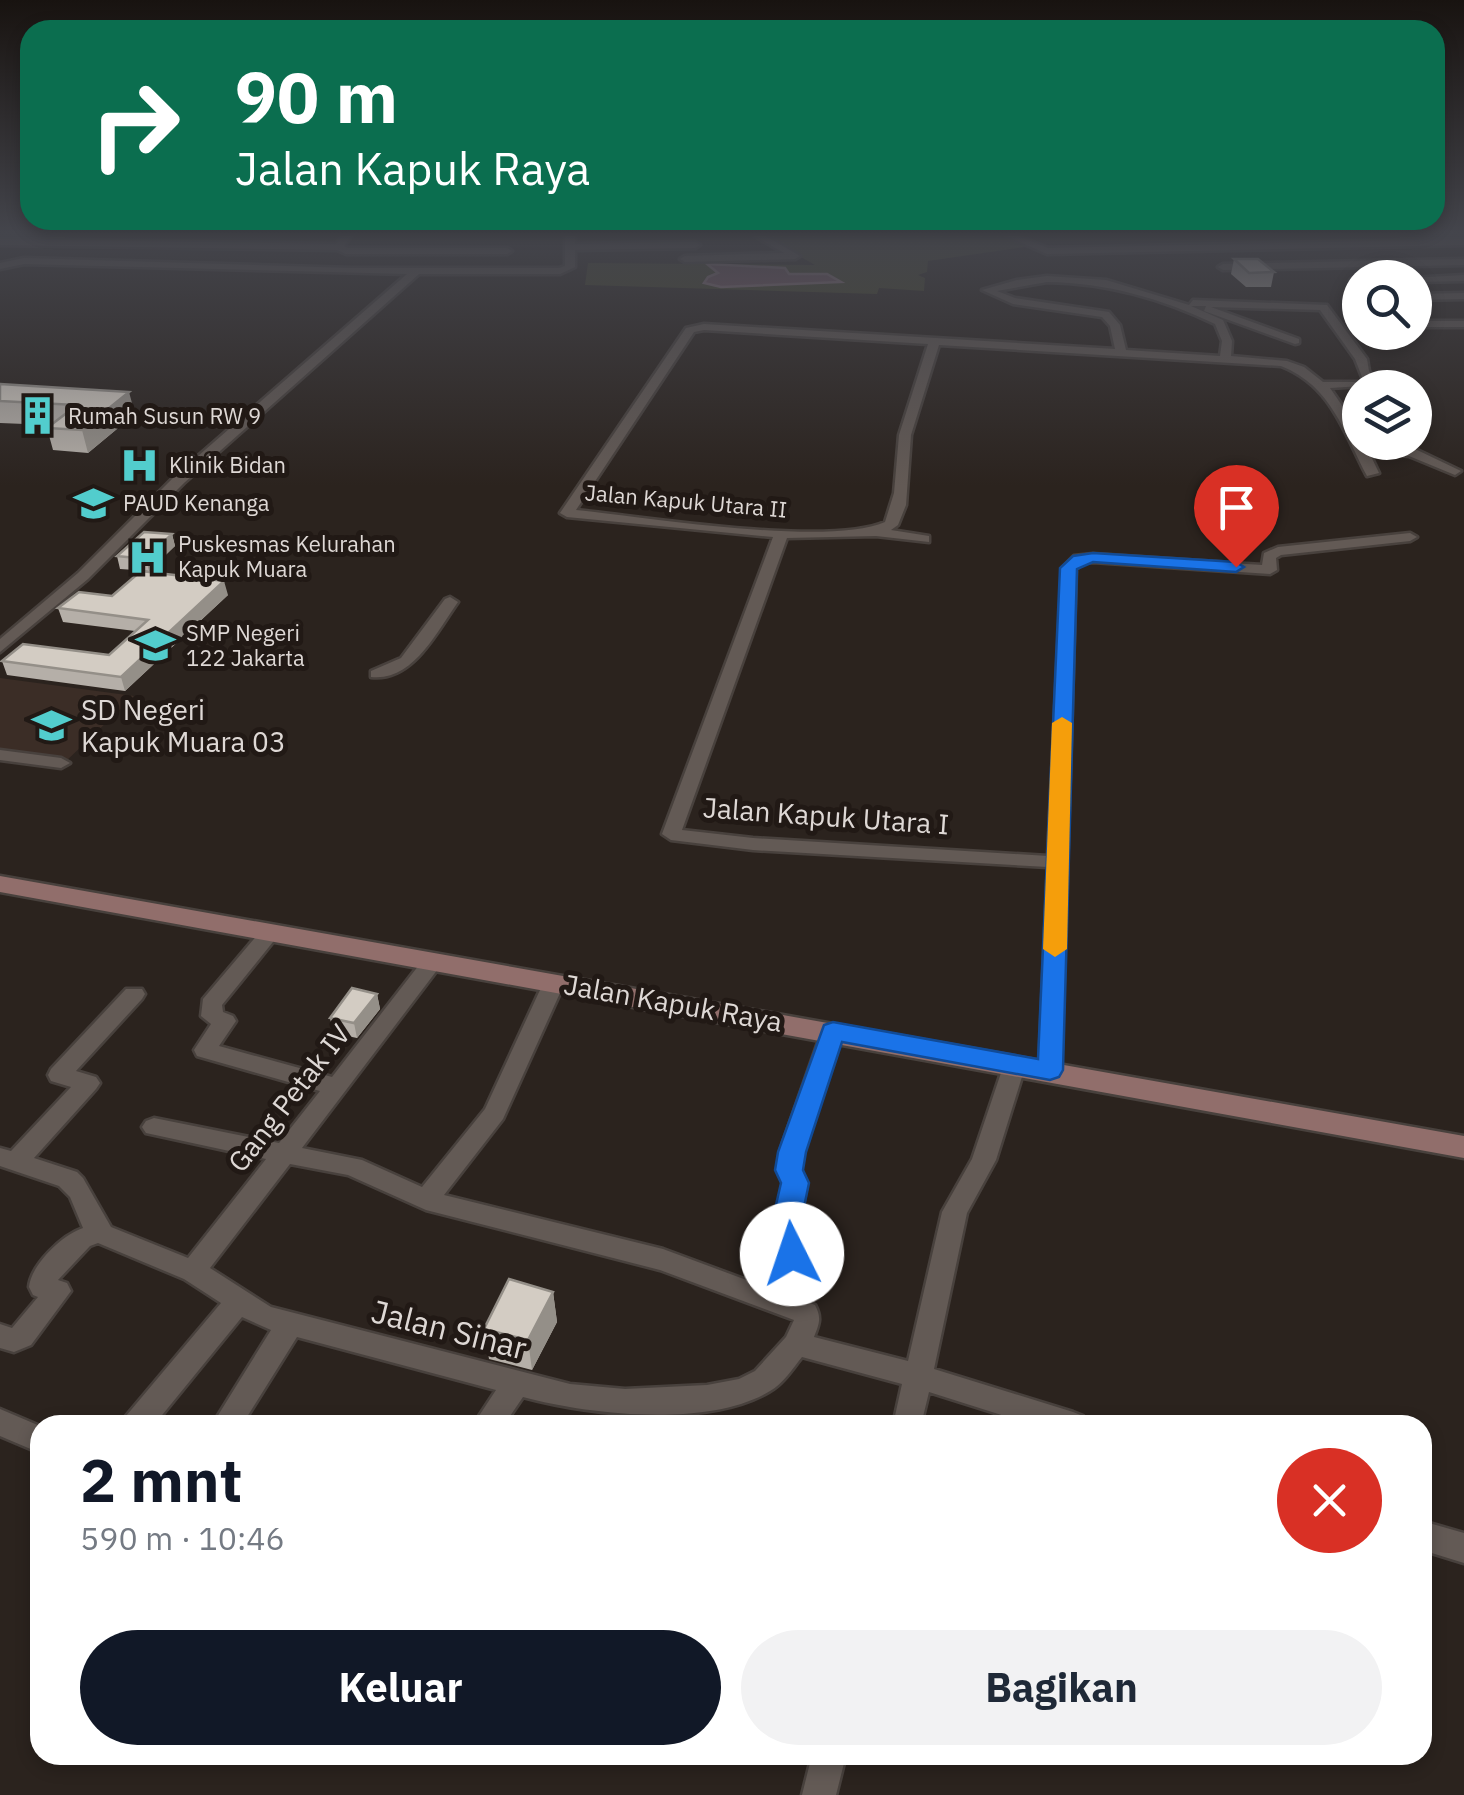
<!DOCTYPE html>
<html lang="id">
<meta charset="utf-8">
<style>
:root{--surface:#fff;--page:#f2f2f3;--text:#1f2937;--muted:#747a83;--accent:#111827}
body{margin:0;font-family:"IBM Plex Sans",sans-serif;background:var(--page);color:var(--text);height:100vh;display:flex;flex-direction:column;font-size:38px;white-space:nowrap}
*{box-sizing:border-box;margin:0}
p{font-size:32px;color:var(--muted)}
.icon{flex:none;width:55px;height:55px;fill:none;stroke:currentColor;stroke-width:2;stroke-linecap:round;stroke-linejoin:round}
.map{position:relative;flex:1;overflow:hidden}
.details{position:absolute;left:30px;top:1415px;width:1402px;height:350px;display:flex;flex-direction:column;background:var(--surface);border-radius:30px;box-shadow:0 5px 15px #0003}
.details>*{flex:none}
.guide{position:absolute;left:20px;top:20px;width:1425px;height:210px;border-radius:30px;box-shadow:0 5px 15px #0003;background:#0b6e4f;color:#fff;overflow:hidden}
.buttons{position:absolute;left:1342px;top:260px;display:grid;gap:20px}
.buttons a{display:grid;place-items:center;width:90px;height:90px;border-radius:50%;background:var(--surface);box-shadow:0 5px 15px #0003;font-size:50px}
.pin{position:absolute;display:grid;place-items:center;width:85px;height:85px;color:#fff;margin:-102px -42px;border-radius:50% 50% 50% 0;rotate:-45deg;box-shadow:0 0 10px #0007}
.pin .icon{rotate:45deg}
.me{position:absolute;width:110px;margin:-55px;rotate:356deg;stroke-linejoin:round;filter:drop-shadow(0 0 8px #0008)}
.turn{display:flex;align-items:center;gap:35px;height:210px;padding:0 50px;font-size:45px}
.turn .icon{width:130px;height:130px;stroke-width:2.5}
.turn b{display:block;font-size:70px;line-height:85px}
.round{display:grid;place-items:center;flex:none;width:105px;height:105px;border-radius:52px;background:var(--page)}
.headline{display:flex;align-items:center;justify-content:space-between;height:170px;padding:0 50px}
h1{font-size:60px;font-weight:700;line-height:75px;color:var(--accent)}
.primary-button{display:flex;gap:20px;margin-top:auto;padding:20px 50px}
.primary-button a{flex:1;height:115px;border-radius:60px;background:var(--accent);color:#fff;font-size:40px;font-weight:700;line-height:115px;text-align:center}
.primary-button a+a{background:var(--page);color:var(--text)}
.map>svg:first-child{display:block}
.built{fill:#3b2d26}
.green{fill:#474729}
.water{fill:#835c6d;stroke:#9e818c;stroke-width:2.5}
.lines{fill:none;stroke-linecap:round;stroke-linejoin:round}
.street-casing{stroke:#48413d;stroke-width:5}
.secondary-casing{stroke:#48413d;stroke-width:5}
.street{fill:#635a55;fill-rule:evenodd}
.secondary{fill:#916e6b;fill-rule:evenodd}
.wall{fill:#b5afa8}
.shaded-wall{fill:#948f88}
.building{fill:#d3ccc3;stroke:#948f88;stroke-width:2.5}
.route{fill:#1a73e8;stroke:#114b97;stroke-width:2.5}
.slow{fill:#f59e0b}
.labels{text-anchor:middle;stroke-width:10;stroke-linejoin:round;paint-order:stroke}
.far-poi-label{font-size:22px;fill:#ded8d5;stroke:#211915;text-anchor:start}
.far-street-label{font-size:22px;fill:#ded8d5;stroke:#211915}
.poi-label{font-size:28px;fill:#ded8d5;stroke:#211915;text-anchor:start}
.street-label{font-size:28px;fill:#ded8d5;stroke:#211915}
.near-street-label{font-size:32px;fill:#ded8d5;stroke:#211915}
</style>
<div class="map">
<svg width="1464" height="1795" viewBox="0 0 1464 1795">
<rect width="100%" height="100%" fill="#2b231e"/>
<path class="built" d="M0 678 134 696 63 764 0 755Z"/>
<path class="green" d="M1003 235 1025 247 928 261 927 272 918 275 925 278 924 291 879 288 877 294 585 285 588 263 815 265 764 236Z"/>
<path class="water" d="M707 264 785 268 789 274H827L841 282 721 287 704 283 708 277 718 273Z"/>
<g class="lines">
<defs>
<path id="street" d="M343 235H352L344 246 348 248H507L512 251 507 254H346L337 250 0 245V239L336 244Z
M565 235H575V244L695 242 700 245 695 248 575 250V267L560 274H419L184 483 88 579 0 652V639L78 573 174 477 407 274 24 264 0 269V263L24 258 351 268H559L565 266Z
M753 235H764L800 256 795 259 685 262 680 259 685 256 784 253Z
M1004 235H1016L1048 248 1464 239V245L1047 254Z
M1464 259V265L1223 270 1218 267 1223 264Z
M1464 275V281L1415 282V278H1411Z
M1047 276 1106 280 1189 305 1193 300 1327 305 1367 359 1369 371 1378 385 1330 388 1354 423 1360 442 1415 449 1461 471 1455 475 1409 456 1369 452 1379 473 1367 476C1344 433 1332 386 1281 366L939 345 911 435 906 505 898 525 891 530 929 536V542L876 536 787 538 682 830 753 838 1048 856 1062 568 1074 556 1093 554 1262 565 1264 553 1278 547 1410 533 1417 537 1410 541 1281 555 1276 558 1277 570 1270 574 1093 562 1083 563 1076 569 1061 1070 1058 1076H1042L1039 1070 1048 867 753 850 671 840 662 834 773 537 567 517 560 513 686 328 704 324 1115 349 1110 326 1102 317 1013 304 982 290 1017 280ZM1047 282C1107 283 1160 298 1215 324L1222 341 1220 356 1126 350 1120 325 1109 312 1015 298 997 291ZM1191 306H1206L1204 311 1295 344 1299 343V339L1211 307 1320 310 1355 359 1364 382H1323L1304 367 1287 361 1231 356 1232 341 1223 320ZM704 330 928 344 899 435 894 493 885 522C828 547 645 517 576 510L694 332Z
M1360 277V283L1350 280 1352 278Z
M1464 293V299L1415 300V294Z
M1354 317H1360V323L1350 322V318Z
M1415 321H1464V327H1415Z
M450 597 458 602C437 631 413 682 371 677V671L401 658 445 599Z
M0 750 61 758 70 763 61 768 0 760Z
M271 925 281 932 222 1005 223 1012 233 1016 236 1021 219 1046 332 1077 426 956 433 954 444 961 302 1148 362 1160 422 1187 485 1109 546 977H562L565 982 503 1119 444 1195 663 1249 776 1291 780 1230 774 1222 783 1183 777 1170 780 1151 822 1031 825 1026H841L844 1031 804 1151 801 1170 807 1183 801 1217 806 1225 805 1283 800 1299 815 1305C822 1318 819 1324 814 1337L908 1361 942 1212 972 1159 1004 1064 1007 1058H1023L1026 1064 996 1160 967 1213 934 1369 1073 1412 1083 1416 1087 1425H1033L929 1392 921 1425H893L902 1384 802 1357C793 1368 783 1384 770 1391 709 1428 590 1415 523 1397L504 1425H473L496 1390 297 1337 242 1425H212L271 1330 242 1317 154 1425H122L126 1416 221 1303 184 1279 98 1243 90 1246 58 1280 67 1283 71 1291 31 1345 14 1352 0 1348V1324L12 1328 38 1297 33 1295 29 1287C31 1265 62 1235 83 1228L70 1197 59 1186 0 1166V1148L11 1151 71 1087 51 1081 48 1075 51 1069 126 989H142L145 994 142 999 76 1071 96 1077 100 1083 96 1089 34 1158 77 1172 83 1178 111 1227 188 1258 266 1159 146 1133 142 1127 146 1121 154 1118 279 1143 320 1091 197 1056 194 1050 211 1024 201 1016 203 999 264 927ZM290 1164 348 1175 426 1210 660 1270 794 1320 786 1337 755 1371 739 1379 707 1385 625 1389 570 1384 271 1307 210 1268Z
M0 1409 40 1426V1453L0 1436Z
M1422 1521 1464 1533V1563L1422 1550Z
M812 1755H846L836 1795H802Z"/>
<path id="secondary" d="M0 876 1464 1136V1158L0 892Z"/>
</defs>
<use href="#street" class="street-casing"/>
<use href="#secondary" class="secondary-casing"/>
<use href="#street" class="street"/>
<use href="#secondary" class="secondary"/>
</g>
<path class="wall" d="M1234 259 1274 272 1271 287H1246L1231 274Z
M0 384 135 414 88 453 53 450 47 428 50 425 0 423Z
M172 534 175 546 149 571 120 569 117 556Z
M228 595 125 691 7 675 2 661 109 655 135 631 63 622 58 608 112 596Z
M377 994 380 1009 357 1038 333 1033 330 1018Z
M553 1292 557 1322 532 1370 489 1359 484 1329Z"/>
<path class="shaded-wall" d="M129 392 135 414 88 453 82 430Z
M172 534 175 546 149 571 146 559Z
M224 581 228 595 125 691 121 677Z
M377 994 380 1009 357 1038 354 1023Z
M553 1292 557 1322 532 1370 528 1340Z"/>
<path class="building" d="M1234 259H1258L1274 272 1249 273Z
M0 384 129 392 82 430 47 428 77 405 0 401Z
M144 532 172 534 146 559 117 556Z
M141 571 224 581 121 677 2 661 23 644 109 655 148 620 58 608 79 592 112 596Z
M352 988 377 994 354 1023 330 1018Z
M509 1279 553 1292 528 1340 484 1329Z"/>
<linearGradient id="sky" x2="0" y2="1"><stop stop-color="#181310"/><stop offset="0.48" stop-color="#44454c"/><stop offset="1" stop-color="#44454c" stop-opacity="0"/></linearGradient>
<rect width="1464" height="486" fill="url(#sky)"/>
<path class="route" d="M1093 553 1236 562 1244 567 1236 572 1093 562 1077 569 1063 1070 1059 1077 1050 1080 842 1042 806 1152 803 1170 809 1183 802 1217C810 1229 810 1249 803 1262L792 1266 782 1262C775 1249 779 1236 772 1222L781 1183 775 1170 778 1152 824 1025 833 1022 1038 1059 1060 568 1073 556Z"/>
<path class="slow" d="M1062 717 1072 723 1067 949 1055 957 1043 949 1052 723Z"/>
<defs>
<symbol id="building-bare" viewBox="-9 -9 18 18"><path d="M-4-6H4V6H1V3H-1V6H-4ZM-2.5-4.3h1.7v1.8h-1.7ZM.8-4.3h1.7v1.8H.8ZM-2.5-1h1.7V.8h-1.7ZM.8-1h1.7V.8H.8Z" fill="#52cdcd" stroke="#211915" stroke-width="2.5" paint-order="stroke"/></symbol>
<symbol id="hospital-bare" viewBox="-9 -9 18 18"><path d="M-5-5h3v3.5h4V-5h3V5h-3V1.5h-4V5h-3Z" fill="#52cdcd" stroke="#211915" stroke-width="2.5" paint-order="stroke"/></symbol>
<symbol id="school-bare" viewBox="-9 -9 18 18"><path d="M0-5L7-2L0 1L-7-2ZM-4 1L0 2.5L4 1V4Q0 6-4 4Z" fill="#52cdcd" stroke="#211915" stroke-width="2.5" paint-order="stroke"/></symbol>
</defs>
<g fill-rule="evenodd">
<use href="#building-bare" x="10" y="388" width="55" height="55"/>
<use href="#hospital-bare" x="112" y="438" width="55" height="55"/>
<use href="#school-bare" x="66" y="476" width="55" height="55"/>
<use href="#hospital-bare" x="120" y="530" width="55" height="55"/>
<use href="#school-bare" x="128" y="618" width="55" height="55"/>
<use href="#school-bare" x="24" y="698" width="55" height="55"/>
</g>
<g class="labels">
<g class="far-poi-label">
<text x="68" y="424">Rumah Susun RW 9</text>
<text x="169" y="473">Klinik Bidan</text>
<text x="123" y="511">PAUD Kenanga</text>
<text x="178" y="552">Puskesmas Kelurahan<tspan x="178" dy="25">Kapuk Muara</tspan></text>
<text x="186" y="641">SMP Negeri<tspan x="186" dy="25">122 Jakarta</tspan></text>
</g>
<g class="far-street-label">
<text transform="translate(686 501) rotate(5)" y="8">Jalan Kapuk Utara II</text>
</g>
<g class="poi-label">
<text x="81" y="720">SD Negeri<tspan x="81" dy="32">Kapuk Muara 03</tspan></text>
</g>
<g class="street-label">
<text transform="translate(826 816) rotate(4)" y="10">Jalan Kapuk Utara I</text>
<text transform="translate(673 1003) rotate(10)" y="10">Jalan Kapuk Raya</text>
<text transform="translate(289 1098) rotate(-52)" y="10">Gang Petak IV</text>
</g>
<g class="near-street-label">
<text transform="translate(449 1330) rotate(14)" y="11">Jalan Sinar</text>
</g>
</g>
</svg>
<div class="buttons">
<a><svg class="icon" aria-label="search" viewBox="0 0 24 24"><circle cx="10" cy="10" r="6"/><path d="M15 15l6 6"/></svg></a>
<a><svg class="icon" aria-label="layers" viewBox="0 0 24 24"><path d="M12 4l9 5-9 5-9-5zM3 14l9 5 9-5"/></svg></a>
</div>
<div class="pin" style="left:1236px;top:567px;background:#d93025"><svg class="icon" aria-label="arrive" viewBox="0 0 24 24"><path d="M6 21V4h12l-3 4 3 4H6"/></svg></div>
<svg class="me" style="left:792px;top:1254px" viewBox="-20 -20 40 40"><circle r="19" fill="#fff"/><path d="M0-13L10 11 0 6-10 11z" fill="#1a73e8"/></svg>
<div class="guide">
<div class="turn"><svg class="icon" aria-label="right" viewBox="0 0 24 24"><path d="M7 20v-9h11M14 6l5 5-5 5"/></svg><div><b>90 m</b>Jalan Kapuk Raya</div></div>
</div>
<section class="details">
<div class="headline"><div><h1>2 mnt</h1><p>590 m · 10:46</p></div><a class="round" style="background:#d93025;color:#fff"><svg class="icon" aria-label="close" viewBox="0 0 24 24"><path d="M6 6l12 12M18 6L6 18"/></svg></a></div>
<div class="primary-button"><a>Keluar</a><a>Bagikan</a></div>
</section>
</div>
